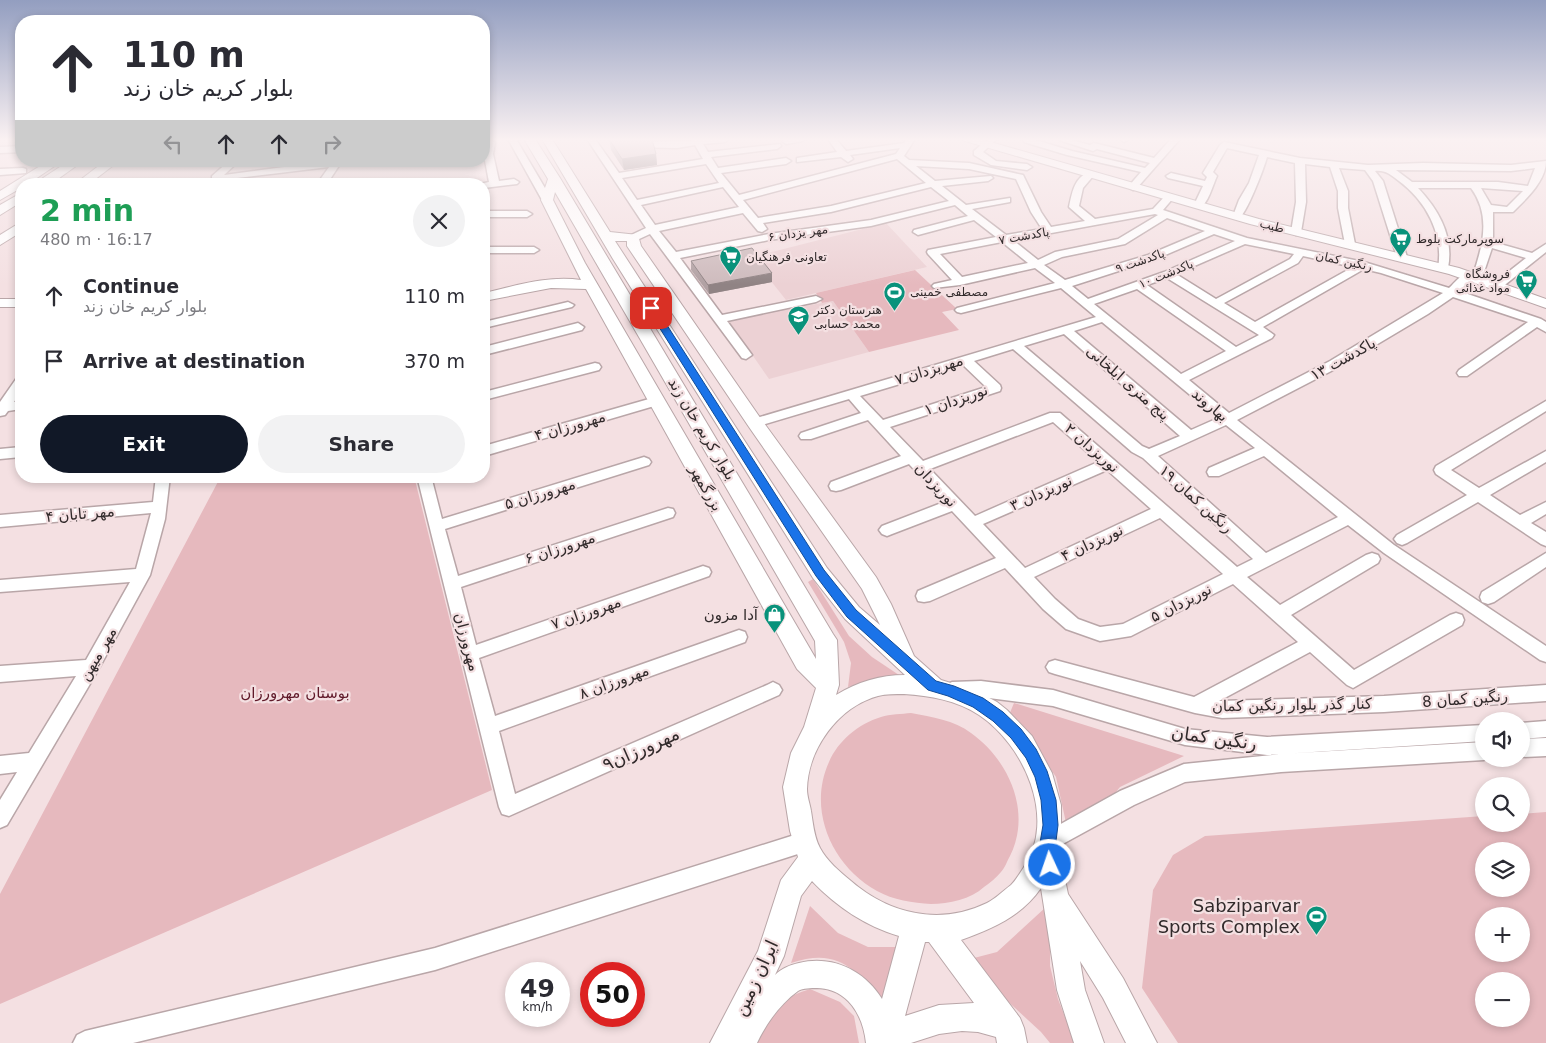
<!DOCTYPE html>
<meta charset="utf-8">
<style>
:root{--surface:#fff;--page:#f2f2f3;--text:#2b2b33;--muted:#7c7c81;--accent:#111827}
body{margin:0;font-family:"DejaVu Sans","Noto Sans Arabic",sans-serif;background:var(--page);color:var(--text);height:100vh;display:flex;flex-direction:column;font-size:19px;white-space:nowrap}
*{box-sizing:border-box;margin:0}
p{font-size:16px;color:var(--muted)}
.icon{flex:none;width:28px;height:28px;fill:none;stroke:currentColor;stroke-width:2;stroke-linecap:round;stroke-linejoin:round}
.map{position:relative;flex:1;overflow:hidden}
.drawer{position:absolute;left:15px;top:178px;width:475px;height:305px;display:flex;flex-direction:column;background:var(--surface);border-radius:20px;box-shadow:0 2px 8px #0003}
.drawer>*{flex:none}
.banner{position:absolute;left:15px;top:15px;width:475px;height:152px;border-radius:20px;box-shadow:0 2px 8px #0003;background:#fff;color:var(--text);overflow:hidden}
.buttons{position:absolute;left:1475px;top:712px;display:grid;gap:10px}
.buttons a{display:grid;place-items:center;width:55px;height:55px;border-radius:50%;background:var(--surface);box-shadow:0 2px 8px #0003;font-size:25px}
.speed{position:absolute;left:505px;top:962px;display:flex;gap:10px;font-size:25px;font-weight:700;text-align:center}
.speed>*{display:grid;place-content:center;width:65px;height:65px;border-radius:50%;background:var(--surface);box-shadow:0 2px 8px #0003;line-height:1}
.speed small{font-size:12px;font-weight:400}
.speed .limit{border:8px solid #d22;background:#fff;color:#111}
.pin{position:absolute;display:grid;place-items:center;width:42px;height:42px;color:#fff;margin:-21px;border-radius:10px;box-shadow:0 2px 8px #0006}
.me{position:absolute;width:55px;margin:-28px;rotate:357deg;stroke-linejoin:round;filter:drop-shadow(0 0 4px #0008)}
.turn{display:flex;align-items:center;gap:18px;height:105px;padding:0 25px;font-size:22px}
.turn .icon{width:65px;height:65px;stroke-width:2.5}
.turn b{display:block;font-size:35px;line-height:42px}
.lanes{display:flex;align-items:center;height:48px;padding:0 25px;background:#0003;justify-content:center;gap:25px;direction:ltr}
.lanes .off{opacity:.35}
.round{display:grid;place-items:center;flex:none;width:52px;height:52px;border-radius:26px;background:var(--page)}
.overview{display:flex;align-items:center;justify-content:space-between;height:85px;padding:0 25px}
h1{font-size:30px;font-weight:800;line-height:38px;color:#1e9e55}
.primary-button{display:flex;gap:10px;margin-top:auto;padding:10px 25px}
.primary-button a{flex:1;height:58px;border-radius:30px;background:var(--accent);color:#fff;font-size:20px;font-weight:800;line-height:58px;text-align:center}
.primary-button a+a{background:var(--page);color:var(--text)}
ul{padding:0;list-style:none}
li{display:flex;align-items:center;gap:15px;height:65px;padding:0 25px}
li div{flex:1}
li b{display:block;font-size:19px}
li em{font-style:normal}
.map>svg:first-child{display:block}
.built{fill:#ecd1d4}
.green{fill:#e6b9be;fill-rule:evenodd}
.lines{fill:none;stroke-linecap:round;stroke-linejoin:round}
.minor-casing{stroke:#b9a6a8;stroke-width:3}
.major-casing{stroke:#b9a6a8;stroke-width:2}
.minor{fill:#fff;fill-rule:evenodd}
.major{fill:#fff;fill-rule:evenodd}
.wall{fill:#b1a1a3}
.shaded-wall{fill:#908384}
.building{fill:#cebbbd;stroke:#908384}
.route{fill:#1a73e8;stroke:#114b97}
.labels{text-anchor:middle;stroke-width:4.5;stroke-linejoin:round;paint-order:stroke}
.far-street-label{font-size:12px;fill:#312a2b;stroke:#f4e0e2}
.far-poi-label{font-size:12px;fill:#312a2b;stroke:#f4e0e2;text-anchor:start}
.street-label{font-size:15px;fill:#312a2b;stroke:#f4e0e2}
.poi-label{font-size:15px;fill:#312a2b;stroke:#f4e0e2;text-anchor:end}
.park-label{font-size:15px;fill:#601a2a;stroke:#f4e0e2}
.near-street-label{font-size:18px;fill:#312a2b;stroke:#f4e0e2}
.near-poi-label{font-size:18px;fill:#312a2b;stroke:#f4e0e2;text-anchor:end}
</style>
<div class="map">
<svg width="1546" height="1043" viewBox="0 0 1546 1043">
<rect width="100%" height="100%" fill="#f4e0e2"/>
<path class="built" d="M886 223 927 267 786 300 752 257Z
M833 301 869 352 769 379 728 320Z"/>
<path class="green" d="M915 270 957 309 942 312 959 330 869 352 833 301 822 303 816 293Z
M221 476H414L492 790 0 1004V894Z
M813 579 849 636 872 657 902 677 872 680 848 687 851 663 844 642 808 582Z
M1014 703 1184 756 1120 787 1080 836 1068 832 1056 777 1037 749 1009 715Z
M911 713C932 717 954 720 971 733 1009 760 1032 812 1010 856 1007 861 1005 868 1001 872 996 878 990 883 984 887 971 899 949 904 931 904 913 903 893 900 877 891 832 866 807 810 829 762 838 741 858 724 881 717 890 714 902 714 911 713Z
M1546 812V1043H1178L1142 988 1153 890 1173 855 1205 836 1484 816V824H1521V814ZM1484 851H1521V889H1484ZM1484 916H1521V954H1484ZM1521 981V1019H1484V981Z
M810 906 838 933 868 947H900L884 1002C855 970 839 947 791 963Z
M1046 907 1050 934V966L1058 999 1075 1043H1050L1041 1032 977 973 974 958 997 952Z
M810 989 840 1002 854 1016 859 1043H756C771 1012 775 1000 810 989Z"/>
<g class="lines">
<defs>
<path id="minor" d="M508 139H516L552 200 550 202H544L542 200Z
M587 139H595L619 173 703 159 695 145 677 148 631 147 630 145 634 142 692 141 691 139H729L725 142 703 144 708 152 780 144 781 146 777 149 711 157 718 168 786 158 791 161 786 164 721 173 739 195 896 154 900 148 850 155 853 159 848 162 841 157 797 162V158L837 152 828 139H836L846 151 904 143 907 139H915L904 156 909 160 969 163 1023 175 1041 212 1051 227 1085 221 1069 207C1072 193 1074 178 1089 172L1094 175 1083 188 1079 206 1095 219 1153 209 1166 195 1169 194 1174 197 1163 210 1247 238 1364 262 1449 288C1456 282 1463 270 1473 275 1483 245 1491 215 1471 188H1418C1439 210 1454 237 1448 268L1443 271 1438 268C1444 234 1426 201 1399 181 1390 174 1385 170 1375 171L1383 181 1407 257 1402 260 1397 257 1373 181 1365 170 1339 168 1348 191V208L1355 244 1350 247 1345 244 1338 208V191L1330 167 1305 164 1306 202 1301 232 1296 235 1291 232 1296 202 1295 163 1267 157C1264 168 1246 216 1238 219L1233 216 1239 200 1249 183 1259 155 1227 148 1213 172 1217 176C1213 184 1208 205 1199 208L1194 205 1203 186 1168 178 1166 176 1171 173 1205 181 1207 177 1203 173 1220 145 1224 142 1300 158 1368 165 1423 163 1511 165 1546 161C1546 181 1526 199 1513 212H1493V242L1532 253 1546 244V252L1501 288H1493L1491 286 1493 284 1526 258 1492 248 1481 281H1473L1472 279 1459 291 1541 319 1546 322V332L1537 327 1467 376H1459L1457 373 1459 370 1528 322 1453 297 1428 314 1339 367 1237 420 1394 545 1546 646V662L1540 660 1384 553 1348 525 1247 577 1280 605 1366 555 1372 553 1378 555 1380 559 1378 563 1291 615 1354 670 1450 615 1456 613 1462 615 1464 620 1462 625 1353 688 1347 685 1310 652 1219 701 1384 696 1546 685V701L1384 712 1222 718 1195 713 1055 674 1049 672 1046 667 1049 662 1055 660 1194 697 1298 642 1233 584 1131 636 1100 641 1066 629 1043 609 1005 568 930 601 924 602 918 601 916 596 918 591 996 558 952 511 892 534 887 536 882 534 879 530 882 526 944 502 909 464 841 490 836 491 831 490 829 486 831 482 901 456 868 420 811 439H801L799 436 801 433 861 413 849 399 755 427 750 426 748 423 750 420 1096 317 1061 288 961 313 957 312 955 310 957 308 1055 283 1035 268 960 285 934 288 932 286 934 284 952 280 928 254 927 252 928 250 996 237 974 220 918 235 913 232 914 230 968 216 955 205 871 226 769 240 680 258 722 315 816 296 822 299 816 302 727 321 752 355 746 359 742 358 650 234 637 240H629L628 238 629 236 646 228ZM897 159 926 183 831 206 758 218 743 200ZM706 164 719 183 637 200 622 178ZM916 166 969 169 1016 179 1031 212 1042 229 1006 235 972 209 1010 202V198L966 205 942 186 988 181 993 178 991 176 935 181ZM1535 168 1528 186 1498 182H1412L1396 170 1511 171ZM723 187 739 207 655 225 641 205ZM931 187 949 201 871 220 769 234 676 252 659 231 743 213 758 231 762 232 767 229 763 223 831 212ZM1481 188 1523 191 1507 207 1491 205ZM1155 214 1158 215 1118 239 1055 252 1038 260 1013 240ZM1167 218 1205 231 1148 255 1065 280 1044 265 1062 257 1125 244ZM1214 234 1235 241 1164 272 1088 299 1072 286 1156 259ZM1002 242 1028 263 962 277 940 254ZM1245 244 1294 254 1290 259 1216 299 1176 274ZM1303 256 1353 267 1255 322 1224 303 1298 263ZM1364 269 1381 273 1443 293 1330 361 1229 413 1189 380 1272 338 1274 335 1263 327ZM1167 278 1259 335 1236 347 1147 285ZM1137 289 1226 351 1181 374 1094 304ZM1102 322 1218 418 1191 430 1074 331ZM1064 334 1180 436 1149 449 1142 446 1024 346ZM1013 349 1132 452 1143 458 1253 559 1237 567 1060 413H1050L923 461 890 427 1000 391 1001 388 1000 385 974 361ZM963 365 986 387 883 420 860 396ZM1053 422 1098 462 975 516 930 469ZM1226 425 1255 448 1209 468 1207 472 1209 476H1219L1264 456 1338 517 1266 553 1158 456ZM1107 470 1151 509 1025 568 983 524ZM1160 518 1223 574 1123 624 1100 627 1078 619 1055 599 1034 577Z
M784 139H804L803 141 786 144 782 141Z
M988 139H997L983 152 996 161 1027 164 1032 167 1027 170 991 165 974 155V151Z
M1023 139H1032L1072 151 1145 168 1150 163 1097 149 1093 151 1059 140 1068 139 1090 145 1094 143 1154 158 1171 139H1180L1136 189 1133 190 1128 187 1141 172 1067 155 1024 142Z
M1120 139H1129L1124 142Z
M491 140 495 143 493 154 499 181 514 179 519 182 517 184 484 188V184H480L489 182 484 155 487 143Z
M21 146V152L0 153V147Z
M229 161H239L224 175 329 161H342L327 184H317L329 167 212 181V176Z
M23 168 26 169V173L0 175V169Z
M484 211H527L532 214 527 217H484Z
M484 247H534L539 250 534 253H484Z
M568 302 574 305 572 307 484 328V322Z
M578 323 584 327 582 330 484 355V347Z
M595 363 599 364 601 367 599 370 484 400V392Z
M21 378V391L14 402 21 401V409L8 411 5 415 0 416V402L16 379Z
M656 397 661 398 663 401 661 404 484 456V446Z
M1546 401V411L1451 470 1479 488 1546 451V462L1490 495 1520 515 1546 502V514L1531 523 1546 532V546L1541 544 1478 502 1407 543 1402 545 1397 543 1394 539 1397 535 1467 495 1436 474 1434 470 1436 466Z
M21 447V457L0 459V449Z
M644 457 649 459 651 462 649 465 445 529 458 576 668 508 673 509 675 513 673 517 461 587 476 645 703 566 709 568 711 572 709 576 479 658 495 716 739 630 745 632 747 637 745 642 499 731 515 794 767 685 773 682 779 685 782 690 779 695 509 816 502 814 499 807 417 476H431L442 519Z
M156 476H170L165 519 150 575 97 672 7 825 0 828V800L17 772 0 774V756L29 753 76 676 0 682V666L86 660 130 582 0 592V580L136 569 151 513 0 527V515L153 502Z
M1546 553V567L1494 602 1488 604 1482 602 1480 597 1482 592Z
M981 681 1053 690 1185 729 1267 737 1484 725V741L1267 755 1185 745 1053 706 981 697 952 698 946 695 943 690 946 685 952 682Z
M1546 721V737L1521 739V723Z
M1546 738V756L1521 757V739Z
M1484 742V759H1486L1484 760 1281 772 1185 782 1134 805 1048 852 1041 849 1038 842 1041 835 1120 791 1184 764 1281 754Z
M804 832 811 835 814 842 811 849 804 852 435 970 133 1043H73L77 1035 85 1031 435 948Z"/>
<path id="major" d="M524 139H535L560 178 833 634 837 640 839 685 836 695C857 682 880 675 905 675L845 619 813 578 613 259 542 139H552L610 232 638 235 641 246 761 419 876 577 891 604 914 656 941 680 974 690 997 702 1007 710 1032 736 1052 773 1061 805V836L1058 846 1068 894 1123 978 1157 1043H1126L1103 998 1080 961 1085 990 1104 1043H1074L1057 990 1041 888C1022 916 992 929 961 940L1020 1018 1024 1028 1027 1043H997L996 1037 978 1032 962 1031 939 1034 911 1043H866C863 1015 848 989 817 988 811 988 803 988 798 991 780 1004 766 1024 757 1043H710L758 951 781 880 798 857 790 831 783 787 791 753 804 727 816 688 797 669 586 289 551 288 484 301V293C515 286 548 275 581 280L541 200 548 179ZM555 192 815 641 816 659 585 263 553 200ZM615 241H627V246L749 427 862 589 880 625 859 607 827 568ZM904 694C931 696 956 700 979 715 1024 745 1057 818 1024 867 1020 873 1016 880 1011 885 1003 891 995 899 987 903 940 926 889 914 851 881 839 871 827 861 820 848 814 837 813 823 811 811 810 804 807 797 807 789 808 749 838 707 878 696 886 694 895 694 904 694ZM812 881C836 906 865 926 899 936L882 999C864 970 832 955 799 963 790 965 782 968 775 975L784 956 801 896ZM925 942H929L974 1003 939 1005 905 1016Z
M963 139H980L1259 219 1459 268 1546 299V308L1449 274 1250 224 965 141Z
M48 161H62L28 184H21V188L0 200V191Z
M69 161H83L51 184H43L41 181 43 178Z
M105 161H119L89 184H75Z
M21 193V202L0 215V205Z
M21 222V232L0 245V235Z
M0 299H21V307H0Z"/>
</defs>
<use href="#minor" class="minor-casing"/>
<use href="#major" class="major-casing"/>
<use href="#minor" class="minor"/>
<use href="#major" class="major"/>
</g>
<path class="wall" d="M609 139 656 154 657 165 624 170 611 150Z
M691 261 772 282 709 294 691 270Z"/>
<path class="shaded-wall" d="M656 154 657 165 624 170 622 159Z
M772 273V282L709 294 708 285Z"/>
<path class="building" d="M609 139H652L656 154 622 159Z
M752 248 772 273 708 285 691 261Z"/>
<linearGradient id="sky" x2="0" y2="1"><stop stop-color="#939ec0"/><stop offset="0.49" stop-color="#faf1f2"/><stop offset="1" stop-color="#faf1f2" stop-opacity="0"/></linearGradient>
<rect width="1546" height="285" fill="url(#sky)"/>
<path class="route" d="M651 306 656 308 824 570 856 610 936 681 954 686 983 698 1003 712 1021 729 1036 749 1047 771 1056 800 1058 825 1055 849 1058 865 1055 871 1050 873 1044 871 1039 849 1043 825 1041 800 1035 777 1026 758 1011 738 993 721 973 707 948 696 928 690 847 617 816 576 647 308Z"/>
<defs>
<symbol id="supermarket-pin" viewBox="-11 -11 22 30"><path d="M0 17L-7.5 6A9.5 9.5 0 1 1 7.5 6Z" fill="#09927b" stroke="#f4e0e2"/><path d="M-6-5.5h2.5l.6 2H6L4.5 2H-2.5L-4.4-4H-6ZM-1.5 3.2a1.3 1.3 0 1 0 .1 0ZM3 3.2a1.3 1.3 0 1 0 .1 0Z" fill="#fff"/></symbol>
<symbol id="stadium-pin" viewBox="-11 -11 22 30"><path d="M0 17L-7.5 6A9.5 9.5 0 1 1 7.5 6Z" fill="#09927b" stroke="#f4e0e2"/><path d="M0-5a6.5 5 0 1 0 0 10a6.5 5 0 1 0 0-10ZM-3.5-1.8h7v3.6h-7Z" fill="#fff"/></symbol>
<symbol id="school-pin" viewBox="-11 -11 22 30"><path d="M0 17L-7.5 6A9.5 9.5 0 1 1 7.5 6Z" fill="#09927b" stroke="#f4e0e2"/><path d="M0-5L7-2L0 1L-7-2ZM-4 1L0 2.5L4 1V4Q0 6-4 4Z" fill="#fff"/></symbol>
<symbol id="shop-pin" viewBox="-11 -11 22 30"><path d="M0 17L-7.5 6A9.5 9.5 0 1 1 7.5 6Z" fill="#09927b" stroke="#f4e0e2"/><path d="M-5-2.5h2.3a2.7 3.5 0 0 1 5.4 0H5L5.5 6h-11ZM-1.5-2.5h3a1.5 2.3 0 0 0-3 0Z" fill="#fff"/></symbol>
</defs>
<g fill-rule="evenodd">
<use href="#supermarket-pin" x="1388" y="226" width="25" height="34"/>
<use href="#supermarket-pin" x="718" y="244" width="25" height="34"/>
<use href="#supermarket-pin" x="1514" y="268" width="25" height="34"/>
<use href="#stadium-pin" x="882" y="280" width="25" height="34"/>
<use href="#school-pin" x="786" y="304" width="25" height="34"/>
<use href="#shop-pin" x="762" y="602" width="25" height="34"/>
<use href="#stadium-pin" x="1304" y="904" width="25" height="34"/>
</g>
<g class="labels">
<g class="far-street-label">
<text transform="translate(1272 226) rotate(15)" y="4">طیب</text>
<text transform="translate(798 233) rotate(-8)" y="4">مهر یزدان ۶</text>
<text transform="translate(1024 236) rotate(-10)" y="4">پاکدشت ۷</text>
<text transform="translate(1140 261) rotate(-19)" y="4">پاکدشت ۹</text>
<text transform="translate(1344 261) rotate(12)" y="4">رنگین کمان</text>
<text transform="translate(1166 274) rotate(-22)" y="4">پاکدشت ۱۰</text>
</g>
<g class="far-poi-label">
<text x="1416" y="243">سوپرمارکت بلوط</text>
<text x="746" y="261">تعاونی فرهنگیان</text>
<text x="1510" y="278" text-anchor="end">فروشگاه<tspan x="1510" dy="14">مواد غذائی</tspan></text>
<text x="910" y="296">مصطفی خمینی</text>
<text x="814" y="314">هنرستان دکتر<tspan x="814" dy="14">محمد حسابی</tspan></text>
</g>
<g class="street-label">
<text transform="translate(1343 359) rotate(-29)" y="5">پاکدشت ۱۳</text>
<text transform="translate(929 370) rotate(-17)" y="5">مهریزدان ۷</text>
<text transform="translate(1128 383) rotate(41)" y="5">پنج متری ایلخانی</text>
<text transform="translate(956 400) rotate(-19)" y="5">نوریزدان ۱</text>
<text transform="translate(1210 405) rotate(40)" y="5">بهاروند</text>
<text transform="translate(570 426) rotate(-16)" y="5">مهرورزان ۴</text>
<text transform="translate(702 429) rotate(59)" y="5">بلوار کریم خان زند</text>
<text transform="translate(1092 448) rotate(41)" y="5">نوریزدان ۲</text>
<text transform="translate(936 485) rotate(47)" y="5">نوریزدان</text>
<text transform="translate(706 488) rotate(60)" y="5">بزرگمهر</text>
<text transform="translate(1041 493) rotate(-24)" y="5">نوریزدان ۳</text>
<text transform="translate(540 494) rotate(-17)" y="5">مهرورزان ۵</text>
<text transform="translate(1196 499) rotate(42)" y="5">رنگین کمان ۱۹</text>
<text transform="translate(80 514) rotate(-5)" y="5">مهر تابان ۴</text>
<text transform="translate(1092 543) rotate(-25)" y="5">نوریزدان ۴</text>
<text transform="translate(560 548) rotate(-18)" y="5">مهرورزان ۶</text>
<text transform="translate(1181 603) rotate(-27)" y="5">نوریزدان ۵</text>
<text transform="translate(586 613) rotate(-19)" y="5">مهرورزان ۷</text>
<text transform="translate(467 642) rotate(75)" y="5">مهرورزان</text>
<text transform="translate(98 654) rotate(-60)" y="5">مهر میهن</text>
<text transform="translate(614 682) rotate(-20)" y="5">مهرورزان ۸</text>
<text transform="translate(1465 699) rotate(-4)" y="5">رنگین کمان 8</text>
<text transform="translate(1292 705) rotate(-1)" y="5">کنار گذر بلوار رنگین کمان</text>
</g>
<g class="poi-label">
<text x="758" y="620">آدا مزون</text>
</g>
<g class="park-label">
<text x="295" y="698">بوستان مهرورزان</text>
</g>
<g class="near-street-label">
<text transform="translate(1214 738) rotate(8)" y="6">رنگین کمان</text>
<text transform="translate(641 749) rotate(-24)" y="6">مهرورزان۹</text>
<text transform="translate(756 978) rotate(-65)" y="6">ایران زمین</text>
</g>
<g class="near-poi-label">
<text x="1300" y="912">Sabziparvar<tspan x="1300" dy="21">Sports Complex</tspan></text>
</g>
</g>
</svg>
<div class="buttons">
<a><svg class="icon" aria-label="sound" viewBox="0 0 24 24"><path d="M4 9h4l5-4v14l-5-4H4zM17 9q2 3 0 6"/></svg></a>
<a><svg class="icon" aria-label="search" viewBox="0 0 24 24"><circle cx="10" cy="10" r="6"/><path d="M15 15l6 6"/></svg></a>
<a><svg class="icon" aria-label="layers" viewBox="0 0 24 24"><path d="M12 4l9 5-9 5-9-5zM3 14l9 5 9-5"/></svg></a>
<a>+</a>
<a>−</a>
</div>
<div class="speed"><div>49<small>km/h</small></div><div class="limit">50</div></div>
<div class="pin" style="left:651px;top:308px;background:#d93025"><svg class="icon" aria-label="arrive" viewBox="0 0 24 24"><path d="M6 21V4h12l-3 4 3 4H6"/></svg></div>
<svg class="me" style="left:1050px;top:865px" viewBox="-20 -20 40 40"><circle r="17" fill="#1a73e8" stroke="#fff" stroke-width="3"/><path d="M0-11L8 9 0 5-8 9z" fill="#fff"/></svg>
<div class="banner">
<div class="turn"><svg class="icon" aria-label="ahead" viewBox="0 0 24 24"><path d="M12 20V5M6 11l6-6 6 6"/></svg><div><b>110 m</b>بلوار کریم خان زند</div></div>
<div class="lanes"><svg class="icon off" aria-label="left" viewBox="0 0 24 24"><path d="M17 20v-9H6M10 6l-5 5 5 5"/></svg><svg class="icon" aria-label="ahead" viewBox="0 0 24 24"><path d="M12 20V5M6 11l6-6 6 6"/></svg><svg class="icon" aria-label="ahead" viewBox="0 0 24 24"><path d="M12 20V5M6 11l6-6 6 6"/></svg><svg class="icon off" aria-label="right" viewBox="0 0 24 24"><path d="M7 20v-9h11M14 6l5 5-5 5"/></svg></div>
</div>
<section class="drawer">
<div class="overview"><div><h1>2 min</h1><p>480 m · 16:17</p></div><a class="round"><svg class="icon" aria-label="close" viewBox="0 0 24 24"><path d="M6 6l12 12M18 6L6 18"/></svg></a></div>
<ul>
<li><svg class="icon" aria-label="ahead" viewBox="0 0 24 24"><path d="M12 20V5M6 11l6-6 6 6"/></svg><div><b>Continue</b><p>بلوار کریم خان زند</p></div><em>110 m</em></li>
<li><svg class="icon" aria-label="arrive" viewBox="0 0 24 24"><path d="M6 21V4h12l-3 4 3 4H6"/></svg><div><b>Arrive at destination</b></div><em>370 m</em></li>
</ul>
<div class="primary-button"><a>Exit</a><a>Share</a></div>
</section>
</div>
